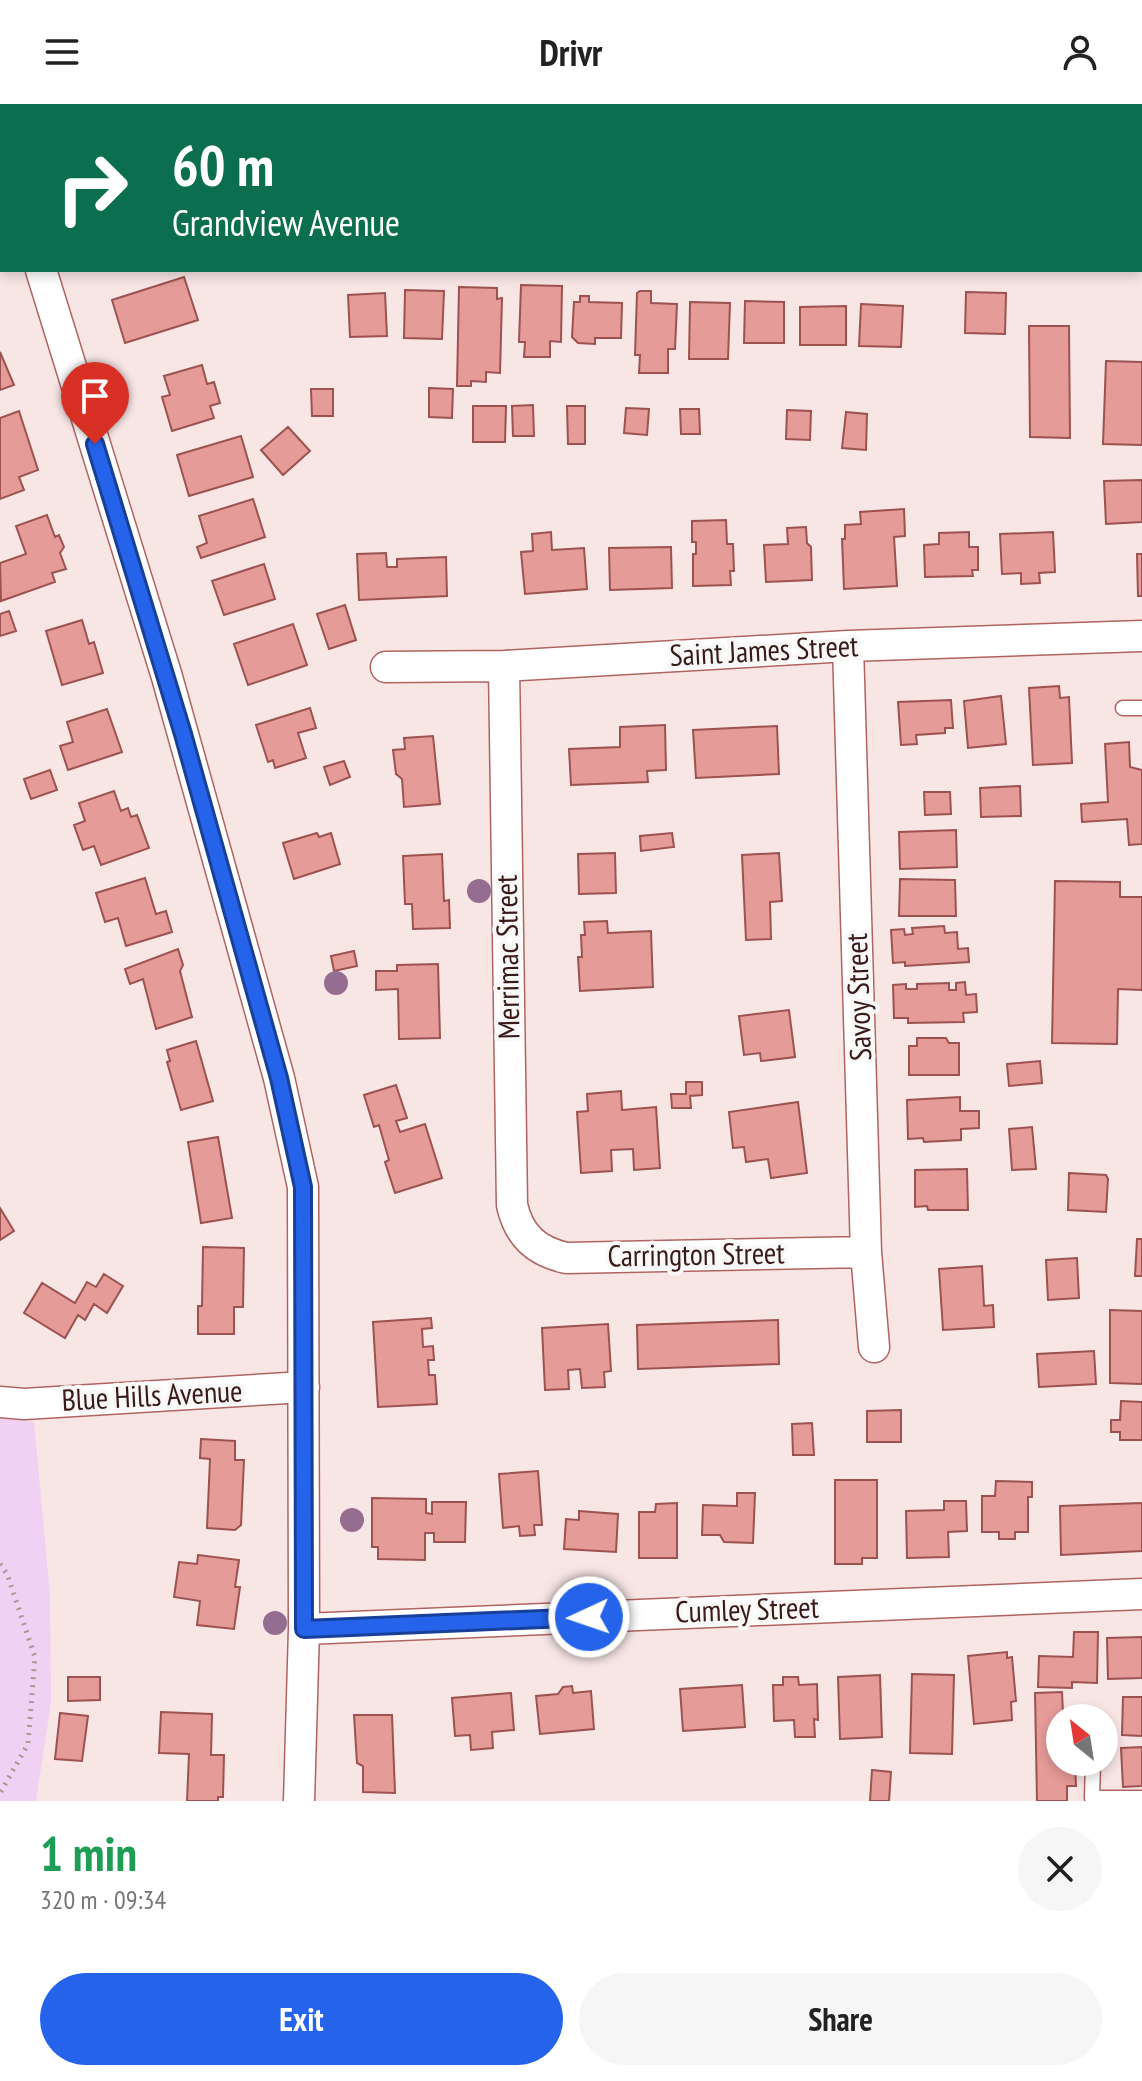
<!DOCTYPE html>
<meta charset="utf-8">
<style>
:root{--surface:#fff;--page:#f6f6f6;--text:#222;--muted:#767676;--accent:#2563eb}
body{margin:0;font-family:"PT Sans Narrow",sans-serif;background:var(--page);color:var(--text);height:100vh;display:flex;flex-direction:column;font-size:30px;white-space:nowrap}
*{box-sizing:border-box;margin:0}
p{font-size:26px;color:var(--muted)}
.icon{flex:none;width:44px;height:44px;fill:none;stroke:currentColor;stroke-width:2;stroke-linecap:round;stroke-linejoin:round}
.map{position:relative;height:1697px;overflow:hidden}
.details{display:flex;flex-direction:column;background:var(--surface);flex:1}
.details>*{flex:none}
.top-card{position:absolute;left:0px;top:0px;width:1142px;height:168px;box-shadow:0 4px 12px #0003;background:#0b6e4f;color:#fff;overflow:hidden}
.needle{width:52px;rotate:330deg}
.fabs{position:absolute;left:1046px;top:1600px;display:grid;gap:16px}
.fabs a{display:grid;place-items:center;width:72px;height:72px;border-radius:50%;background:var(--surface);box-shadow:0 4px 12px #0003;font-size:40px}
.pin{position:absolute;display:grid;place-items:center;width:68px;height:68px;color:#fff;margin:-82px -34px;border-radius:50% 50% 50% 0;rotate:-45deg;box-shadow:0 0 8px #0007}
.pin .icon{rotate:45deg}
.me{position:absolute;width:88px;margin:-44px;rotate:267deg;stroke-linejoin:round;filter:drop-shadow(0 0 6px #0008)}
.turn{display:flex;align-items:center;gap:28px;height:168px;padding:0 40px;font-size:36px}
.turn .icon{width:104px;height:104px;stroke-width:2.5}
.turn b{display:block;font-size:56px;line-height:68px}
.round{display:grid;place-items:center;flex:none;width:84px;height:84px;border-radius:42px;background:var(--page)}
.overview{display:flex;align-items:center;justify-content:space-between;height:136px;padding:0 40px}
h1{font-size:48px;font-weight:700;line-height:60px;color:#1e9e55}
.primary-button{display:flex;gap:16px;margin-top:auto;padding:16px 40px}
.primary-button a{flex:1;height:92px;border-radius:48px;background:var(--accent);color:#fff;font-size:32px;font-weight:700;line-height:92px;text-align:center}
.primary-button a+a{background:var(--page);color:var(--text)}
header{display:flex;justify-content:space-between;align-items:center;height:104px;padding:0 40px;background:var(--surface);font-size:36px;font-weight:700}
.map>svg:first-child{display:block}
.green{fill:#f0d1f4}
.building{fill:#e59b98;stroke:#9c5250;stroke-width:2}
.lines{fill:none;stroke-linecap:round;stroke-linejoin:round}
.lane-casing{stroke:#af6461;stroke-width:17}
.street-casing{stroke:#af6461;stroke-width:33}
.path{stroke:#ad9796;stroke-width:5;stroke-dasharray:2 6;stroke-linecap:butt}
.lane{stroke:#fff;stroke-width:14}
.street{stroke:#fff;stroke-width:30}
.tree{fill:#946d90}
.route-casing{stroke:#184099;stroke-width:20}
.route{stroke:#2563eb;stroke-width:14}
.labels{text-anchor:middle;stroke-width:8;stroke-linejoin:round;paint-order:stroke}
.street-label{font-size:30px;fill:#381a19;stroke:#f8f8f8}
</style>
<header><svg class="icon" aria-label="menu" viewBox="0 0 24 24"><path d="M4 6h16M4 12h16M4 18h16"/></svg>Drivr<svg class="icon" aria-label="person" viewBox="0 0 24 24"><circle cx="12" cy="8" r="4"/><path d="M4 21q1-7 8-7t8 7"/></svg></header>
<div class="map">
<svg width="1142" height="1697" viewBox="0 0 1142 1697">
<rect width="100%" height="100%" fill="#f8e6e5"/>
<path class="green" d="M0 1314 34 1318 50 1490 51 1599 36 1697H0Z"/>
<path class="building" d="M184 173 198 216 125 239 112 196Z
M521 181 562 182 561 238 550 237V253H524L525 238H519Z
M459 183 497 184V195L502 194 500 269 486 268V278L471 277V282H457Z
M405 186 444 187 442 235 404 234Z
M640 187H651V199L677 200 675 245H668V269H639L640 251H635L637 189Z
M966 188 1006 189 1005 230 965 229Z
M385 189 387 232 350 233 348 191Z
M580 192H589V198L622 199 621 234H595V240L578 239 572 233 574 198H580Z
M745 197 784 198V239H744Z
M690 198 730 199 728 255H689Z
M861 200 903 202 901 243 859 242Z
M846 202V241H800V203Z
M1029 222H1069L1070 334 1030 333Z
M0 248 14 281 0 286Z
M1106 257 1142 258V341L1103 340Z
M202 261 207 280 214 278 220 299 210 302 214 314 172 327 162 293 170 291 164 272Z
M429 284 453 285 452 314 429 313Z
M311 285H333V312H312Z
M533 301 534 332H513L512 302Z
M473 302H506L505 338H473Z
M567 302H585V340H568Z
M626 304 649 305 647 331 624 329Z
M680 305H699L700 330H681Z
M787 306 811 307 810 336 786 335Z
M19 307 38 366 19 373 24 386 0 395V314Z
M846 308 867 310 866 346 842 344Z
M288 323 310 347 283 371 261 346Z
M241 332 253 373 189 392 177 351Z
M1142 376V418L1106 420 1104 377Z
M253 395 265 433 201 454 197 443 207 439 199 412Z
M904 405 905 432 894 433 897 482 844 485 842 435H845V421L861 420 860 408Z
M47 411 55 433 59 431 64 443 60 449 66 465 52 469 55 478 1 497 0 459 26 450 16 422Z
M726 416 727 440H733L734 467H730L731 481 693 482V450H696V438H692V417Z
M806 423 807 439 811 443 812 476 766 478 764 441 788 440 787 424Z
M551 428 552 446 584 444 587 485 525 490 521 448 533 447 532 430Z
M969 428V443H978V466H972L973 472 925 473 924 441 939 440V429Z
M1053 428 1055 468 1039 469 1040 479 1021 480V469L1002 470 1000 430Z
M671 443 672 484 610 486 609 444Z
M386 449 387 463H397V455L446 453 447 492 359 496 357 450Z
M1137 450H1142V492H1138Z
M264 460 275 495 224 511 212 477Z
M345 501 356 536 329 545 317 510Z
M9 507 16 527 0 532V510Z
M82 516 89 540 94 538 103 569 62 581 46 527Z
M293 520 307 561 248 581 234 540Z
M1059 582 1060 594 1069 593 1072 659 1033 661 1029 584Z
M1001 592 1006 640 968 644 964 597Z
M951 596 953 624H945V629L916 631 917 640 901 641 898 598Z
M310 604 316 624 298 629 306 654 275 664 273 656 268 658 256 621Z
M107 605 122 648 68 666 60 642 73 638 67 618Z
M665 621 666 666 647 667 648 678 571 681 569 645 620 643V623Z
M777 622 779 670 696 674 693 626Z
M433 632 440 700 404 703 402 675 396 670 393 646 405 645 404 634Z
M1129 638 1130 663 1142 666V740L1129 741 1127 715 1082 718 1081 700 1108 698 1105 640Z
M344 657 350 673 330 681 324 663Z
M50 666 57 686 31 695 24 675Z
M1020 682 1021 712 981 713 980 684Z
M114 687 121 707 128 704 131 713 137 711 149 744 101 761 94 742 83 746 74 721 85 717 79 699Z
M924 688H950L951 710 925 711Z
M956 726 957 763 900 765 899 728Z
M317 729 319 733 331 729 340 760 294 775 283 739Z
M672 729 674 743 641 747 640 732Z
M615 749 616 789 579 790 578 750Z
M779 749 782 797 770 798 771 835 746 836 742 751Z
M442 750 444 797 449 796 450 824 413 825 412 800H405L403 752Z
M145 774 156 810 166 807 172 828 126 842 118 814 105 818 96 789Z
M900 775 955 776 956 812H899Z
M1055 777 1120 778V793H1142V886L1118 885 1117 940 1052 939Z
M607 817 608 829 651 827 653 883 580 887 578 853H582L581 831H585L584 818Z
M944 822 945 829 957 828 958 845 968 844 969 858 905 862V858L893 859 891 826 904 825 905 831 913 830 912 824Z
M178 845 183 861 180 867 192 913 156 925 143 875 130 880 125 865Z
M354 847 357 862 334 867 331 852Z
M438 860 440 934 399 935 398 885 376 886V867H397V861Z
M965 878 966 891 976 890 977 908 963 909 964 918 908 919V914H894L893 881 906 880V885H917V880L949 879V886H956V879Z
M789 906 795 953 761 957 760 949 744 951 739 912Z
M917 934H946L949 939H959V971H909V942H917Z
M196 937 213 997 181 1006 167 958 170 957 167 946Z
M1040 957 1042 979 1009 982 1007 960Z
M686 978H702V991L690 992 691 1004H672L671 990H686Z
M396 981 407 1014 396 1017 400 1028 425 1020 442 1074 395 1089 385 1058 389 1056 379 1021 374 1023 364 991Z
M621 987 622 1006 656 1003 660 1064 634 1066 633 1045 611 1046 612 1067 581 1069 577 1008 588 1007 587 990Z
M960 993V1007H979V1024L961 1025V1036L924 1038 923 1034 908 1035 907 996Z
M798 998 807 1069 771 1074 768 1055 746 1058 744 1043 733 1044 729 1008Z
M1032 1023 1036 1065 1012 1066 1009 1025Z
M218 1033 232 1114 201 1119 188 1038Z
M967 1065 968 1106H928L927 1102 915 1103V1066Z
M1069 1069 1106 1071 1108 1075 1106 1108 1068 1106Z
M0 1104 14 1127 0 1136Z
M1137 1135H1142V1172H1135Z
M203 1143 244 1144 243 1203H234V1230H198V1202H202Z
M1077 1154 1079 1194 1048 1196 1046 1156Z
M982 1162 984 1202 993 1201 994 1223 943 1226 939 1165Z
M104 1170 123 1182 107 1209 94 1200 85 1216 78 1211 65 1234 24 1209 42 1179 75 1199 87 1178 96 1183Z
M1110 1206 1142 1207V1280L1110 1279Z
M431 1214 432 1224 422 1225 423 1243 433 1242 434 1256H428L429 1271H435L437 1300 378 1303 373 1218Z
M778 1216 779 1260 638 1265 637 1221Z
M608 1220 611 1267 604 1268 605 1283 582 1284 580 1265 568 1266 569 1285 545 1286 542 1224Z
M1094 1247 1096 1280 1039 1283 1037 1250Z
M1121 1297 1142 1298V1336H1120V1328H1111V1316H1120Z
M901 1306V1338H867V1307Z
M812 1319 814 1351H793L792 1320Z
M201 1335 235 1337V1356H244L241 1421 235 1426 207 1424 210 1355 200 1354Z
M538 1367 542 1421H534L535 1431 520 1432 519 1422 503 1424 499 1370Z
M835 1376H877V1454H862V1460H835Z
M996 1377 1032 1378V1393H1028V1428H1015V1435H999V1428H982V1392H995Z
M737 1389H755L753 1439 724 1438 720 1431H702L703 1401 737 1402Z
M372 1394 426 1395V1409L432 1410V1398H466L465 1438H434V1429H425V1456L378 1455V1443H372Z
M944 1397H966L967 1427 948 1428 949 1453 907 1454 906 1407 944 1406Z
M677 1399V1454H639V1408H655L656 1400Z
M1142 1399V1447L1061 1451 1060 1402Z
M579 1407 618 1410 616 1448 564 1445 566 1415 579 1416Z
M198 1451 239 1456 235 1483H240L234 1525 197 1521 200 1497 174 1493 179 1458 197 1460Z
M1074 1528H1098L1097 1579 1072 1578V1584L1038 1583 1039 1552 1073 1553Z
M1142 1533V1574L1108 1575 1107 1534Z
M1007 1548V1554L1012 1553 1016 1597 1011 1598 1012 1616 974 1620 968 1552Z
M912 1570 954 1571 952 1650 910 1649Z
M880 1571 882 1633 840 1635 838 1573Z
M68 1573H100V1596L68 1597Z
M783 1573H798L799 1581 817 1580 818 1616 814 1615 815 1633H795L794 1616 774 1617 773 1581H783Z
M742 1581 745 1623 683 1627 680 1585Z
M572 1582 573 1589 591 1587 594 1625 540 1630 536 1592 558 1590 563 1583Z
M1062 1588 1063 1609 1067 1610V1614H1060V1658H1075L1076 1682H1067V1697H1037L1035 1589Z
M511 1589 514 1626 492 1628 493 1644 471 1646 470 1631 455 1632 452 1594Z
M1123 1593H1142V1632L1122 1631Z
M161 1608 212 1610 211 1651H224L223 1693H218V1697H187L189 1650 159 1649Z
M60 1609 88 1612 82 1657 55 1655Z
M354 1611H392L395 1689 363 1688V1662L357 1659Z
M1142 1643V1682L1123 1683 1121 1644Z
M872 1666 891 1668 889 1697H870Z"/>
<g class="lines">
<defs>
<path id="lane" d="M1130 2V0
M1140 86V136
M1123 604H1142
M1093 1658 1092 1694H1142"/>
<path id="street" d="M0 26 2 33
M1140 136H1142
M41 166 167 573 279 974 303 1083 304 1525 299 1697
M848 542 866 1148 874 1243
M504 562 512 1101C519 1132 536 1147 566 1154L866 1148
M386 563 504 562 848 542 1142 532
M0 1298 24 1300 304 1283
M304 1525 1142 1490"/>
</defs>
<use href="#lane" class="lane-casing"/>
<use href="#street" class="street-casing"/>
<path class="path" d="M0 1460 7 1470 35 1553 28 1640 0 1689"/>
<use href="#lane" class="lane"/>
<use href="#street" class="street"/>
</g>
<g class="tree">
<circle cx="479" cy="787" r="12"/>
<circle cx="336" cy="879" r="12"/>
<circle cx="352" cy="1416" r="12"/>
<circle cx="275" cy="1519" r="12"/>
</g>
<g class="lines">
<defs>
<path id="route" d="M95 340 183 630 279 974 303 1083 304 1525 589 1513"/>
</defs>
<use href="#route" class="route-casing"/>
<use href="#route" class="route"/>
</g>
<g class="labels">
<g class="street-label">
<text transform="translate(764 547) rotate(-3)" y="10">Saint James Street</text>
<text transform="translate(508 853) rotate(-91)" y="10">Merrimac Street</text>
<text transform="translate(859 893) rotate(-92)" y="10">Savoy Street</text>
<text transform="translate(696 1151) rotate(-1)" y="10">Carrington Street</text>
<text transform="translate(152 1292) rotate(-3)" y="10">Blue Hills Avenue</text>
<text transform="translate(747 1506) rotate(-2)" y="10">Cumley Street</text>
</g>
</g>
</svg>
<div class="fabs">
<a><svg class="needle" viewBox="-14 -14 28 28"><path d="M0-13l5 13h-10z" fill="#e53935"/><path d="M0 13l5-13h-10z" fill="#767676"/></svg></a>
</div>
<div class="pin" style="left:95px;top:340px;background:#d93025"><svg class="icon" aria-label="arrive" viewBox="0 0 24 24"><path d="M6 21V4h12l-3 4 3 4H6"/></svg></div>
<svg class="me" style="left:589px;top:1513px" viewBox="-20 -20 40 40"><circle r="17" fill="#2563eb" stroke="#fff" stroke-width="3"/><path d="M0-11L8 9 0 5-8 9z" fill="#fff"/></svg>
<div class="top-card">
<div class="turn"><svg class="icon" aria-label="right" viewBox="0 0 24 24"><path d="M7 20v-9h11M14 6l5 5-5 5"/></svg><div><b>60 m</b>Grandview Avenue</div></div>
</div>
</div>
<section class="details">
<div class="overview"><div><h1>1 min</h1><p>320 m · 09:34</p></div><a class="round"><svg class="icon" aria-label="close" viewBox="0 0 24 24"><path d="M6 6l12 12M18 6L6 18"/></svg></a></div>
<div class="primary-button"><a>Exit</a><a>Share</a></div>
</section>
